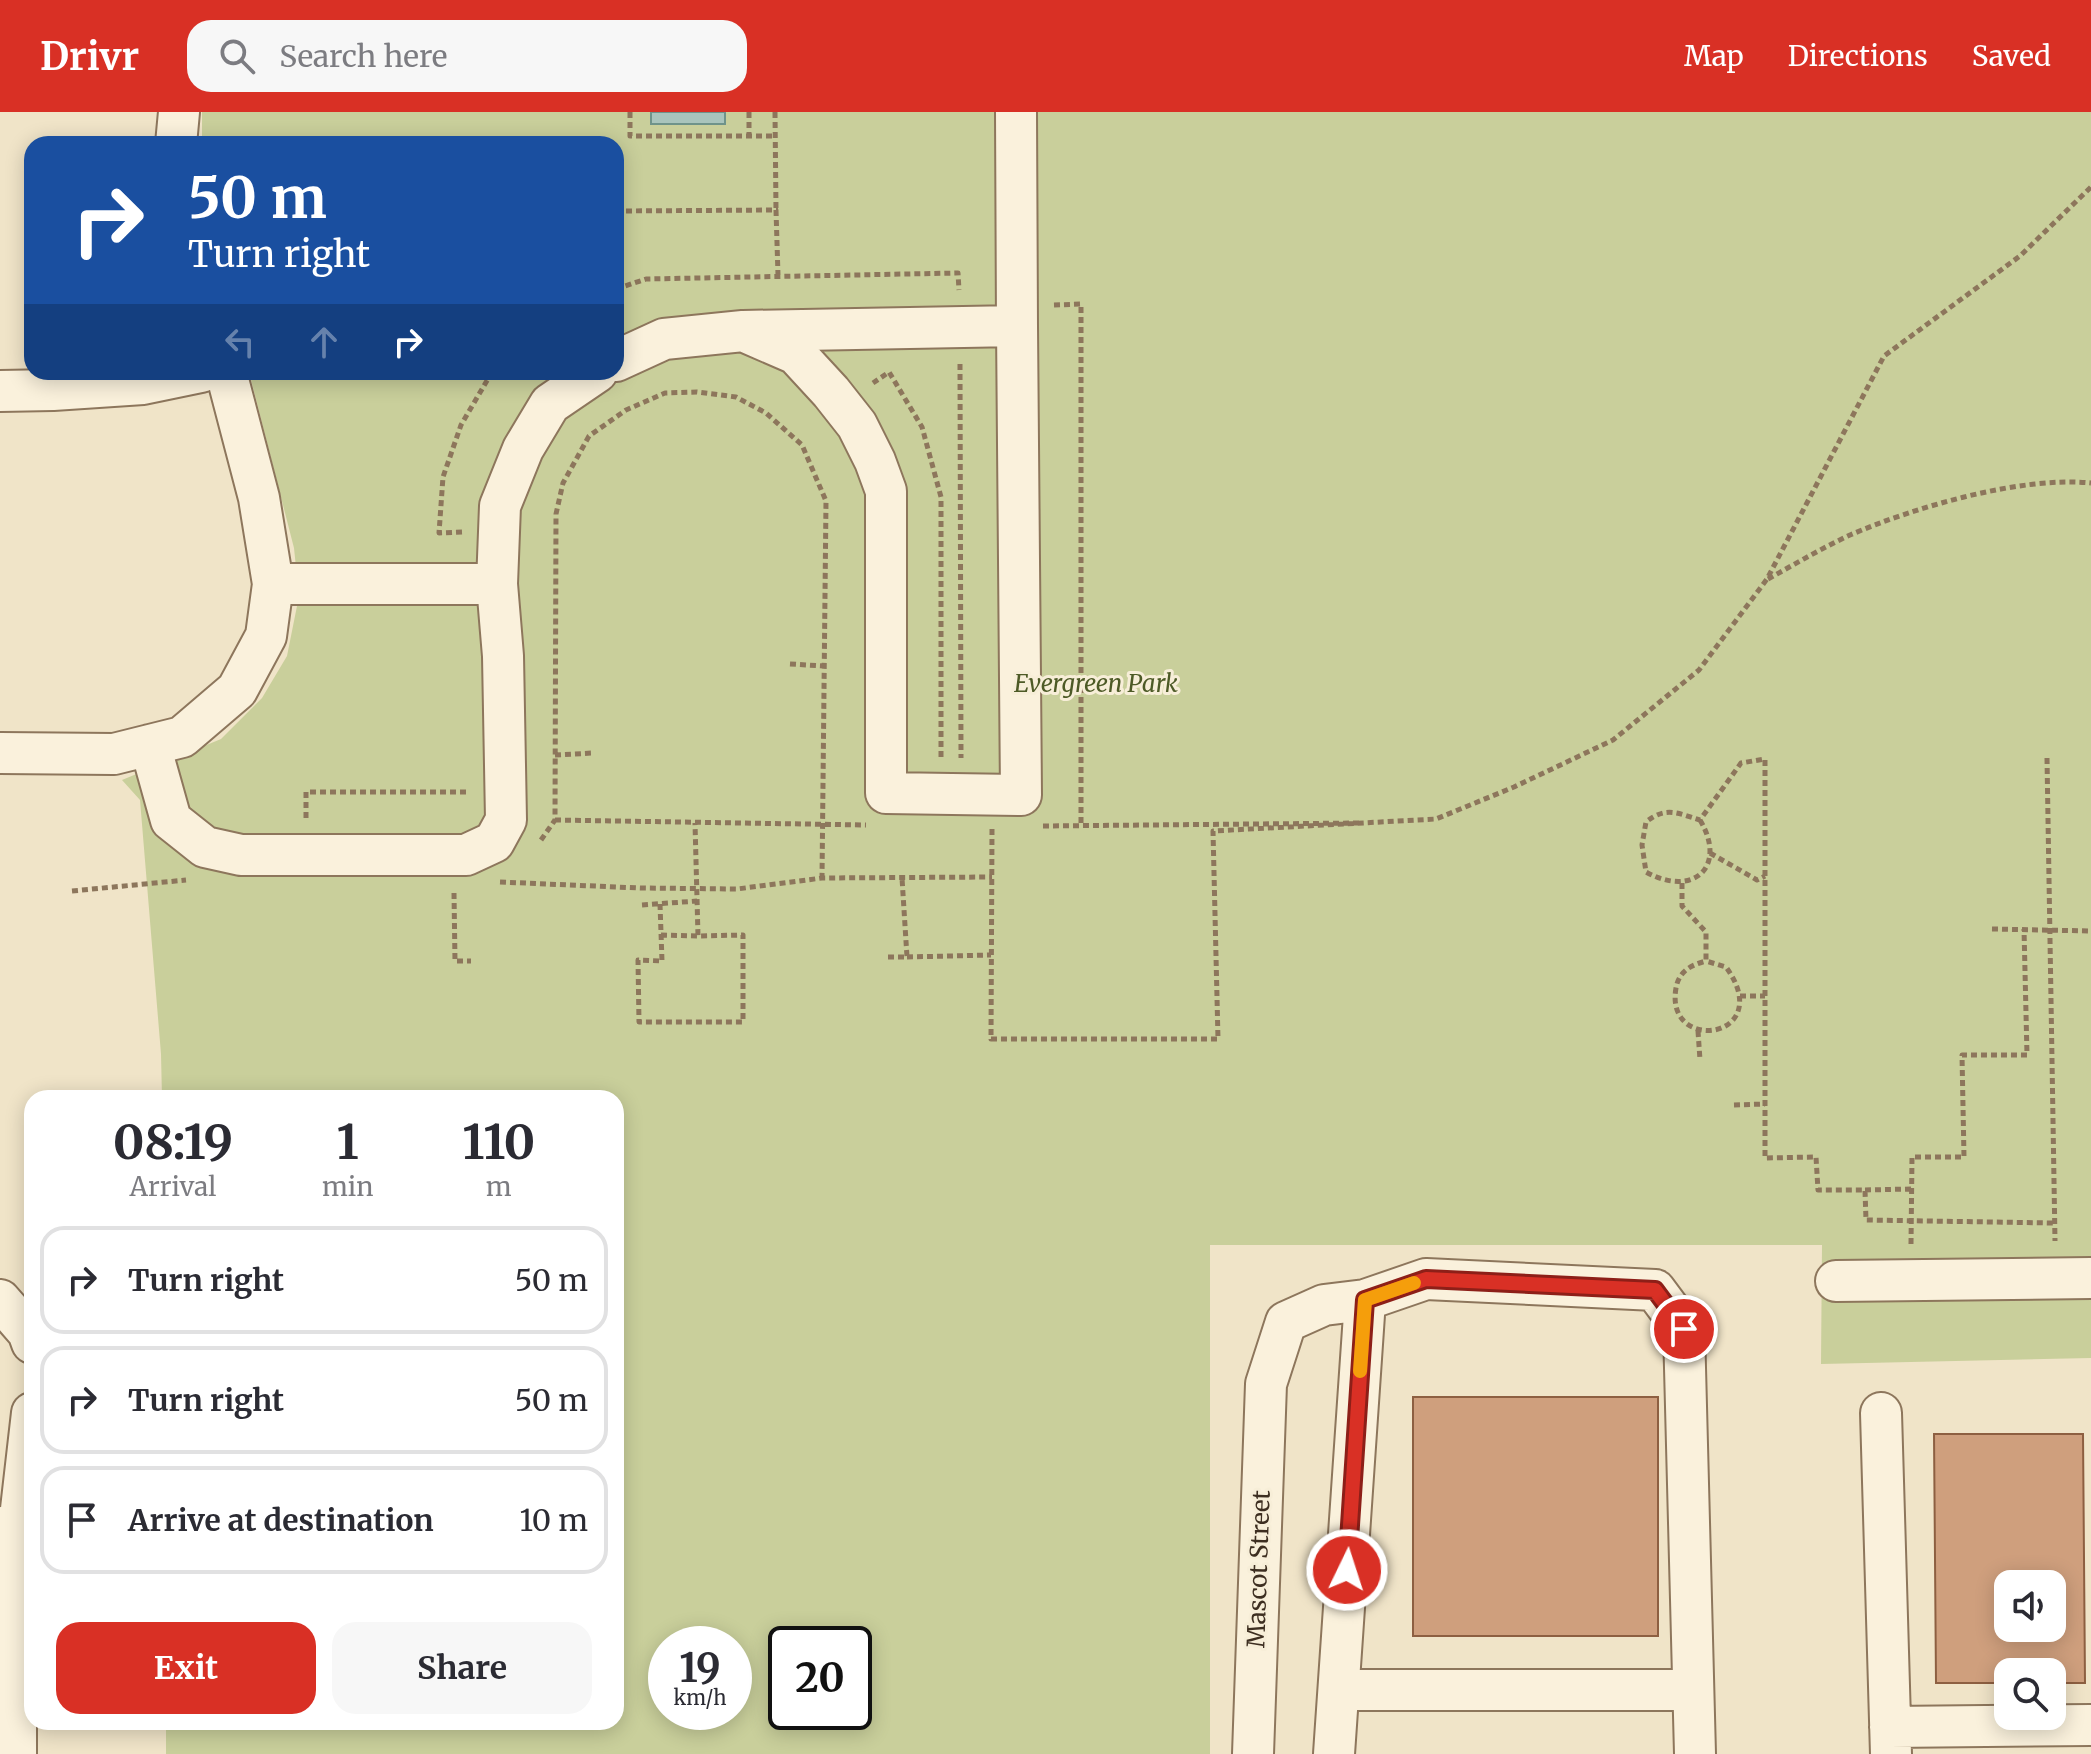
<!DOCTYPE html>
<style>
:root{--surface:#fff;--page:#f7f7f7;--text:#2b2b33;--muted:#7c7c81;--line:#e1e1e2;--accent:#d93025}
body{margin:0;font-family:Merriweather,serif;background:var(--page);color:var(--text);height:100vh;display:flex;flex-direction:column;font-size:30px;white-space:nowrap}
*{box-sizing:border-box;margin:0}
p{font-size:26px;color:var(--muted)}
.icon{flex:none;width:44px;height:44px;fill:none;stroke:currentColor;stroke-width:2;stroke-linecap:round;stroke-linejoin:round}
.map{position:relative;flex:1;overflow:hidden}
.side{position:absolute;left:24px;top:978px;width:600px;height:640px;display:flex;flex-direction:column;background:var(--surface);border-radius:24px;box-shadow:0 4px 20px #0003}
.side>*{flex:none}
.guide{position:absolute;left:24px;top:24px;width:600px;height:244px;border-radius:24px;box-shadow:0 4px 20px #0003;background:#1a4fa0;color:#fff;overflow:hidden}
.buttons{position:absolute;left:1994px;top:1458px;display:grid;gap:16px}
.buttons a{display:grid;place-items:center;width:72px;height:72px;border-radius:16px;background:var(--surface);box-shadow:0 4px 20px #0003;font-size:40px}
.speed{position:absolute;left:648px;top:1514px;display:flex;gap:16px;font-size:40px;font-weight:700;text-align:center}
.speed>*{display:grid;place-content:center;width:104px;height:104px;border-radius:50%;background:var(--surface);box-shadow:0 4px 20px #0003;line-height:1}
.speed small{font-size:20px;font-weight:400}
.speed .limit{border:4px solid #111;border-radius:12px;background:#fff;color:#111}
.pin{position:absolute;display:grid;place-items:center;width:68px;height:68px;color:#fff;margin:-34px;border:4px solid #fff;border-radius:50%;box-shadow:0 2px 8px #0007}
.me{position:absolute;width:88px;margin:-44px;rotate:4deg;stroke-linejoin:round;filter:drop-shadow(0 0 6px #0008)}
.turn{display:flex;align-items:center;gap:28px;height:168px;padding:0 32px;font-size:36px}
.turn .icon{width:104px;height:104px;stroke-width:2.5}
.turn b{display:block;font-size:56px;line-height:68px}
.lanes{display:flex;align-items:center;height:76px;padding:0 32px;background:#0003;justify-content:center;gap:40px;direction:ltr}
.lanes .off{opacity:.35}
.eta{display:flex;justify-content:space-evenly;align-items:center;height:136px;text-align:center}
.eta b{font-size:48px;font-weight:700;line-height:56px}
.button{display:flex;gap:16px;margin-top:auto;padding:16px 32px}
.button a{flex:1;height:92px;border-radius:24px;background:var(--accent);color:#fff;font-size:32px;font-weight:700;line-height:92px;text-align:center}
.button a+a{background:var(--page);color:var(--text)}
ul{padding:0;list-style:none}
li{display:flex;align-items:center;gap:24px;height:108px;margin:0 16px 12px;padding:0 16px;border:4px solid var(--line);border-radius:24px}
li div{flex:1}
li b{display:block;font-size:30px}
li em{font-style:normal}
header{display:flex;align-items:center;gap:48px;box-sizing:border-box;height:112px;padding:0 40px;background:var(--accent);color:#fff}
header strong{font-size:38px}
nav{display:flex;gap:44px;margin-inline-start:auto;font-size:28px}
.search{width:560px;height:72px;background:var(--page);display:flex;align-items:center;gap:20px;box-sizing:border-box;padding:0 28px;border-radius:24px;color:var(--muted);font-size:30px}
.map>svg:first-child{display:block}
.green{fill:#c9cf9b;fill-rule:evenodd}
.water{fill:#a9c4bc;stroke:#6f938a;stroke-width:2}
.building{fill:#cf9f7d;stroke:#8d5f41;stroke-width:2;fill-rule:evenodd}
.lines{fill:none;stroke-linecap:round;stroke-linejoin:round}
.minor-casing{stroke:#8d765c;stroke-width:44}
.path{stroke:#8d765c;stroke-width:5;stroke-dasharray:6 4;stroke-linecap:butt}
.minor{stroke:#faf1dc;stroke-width:40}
.route-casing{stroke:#8d1f18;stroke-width:20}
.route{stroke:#d93025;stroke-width:14}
.slow{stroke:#f59e0b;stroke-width:14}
.labels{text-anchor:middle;stroke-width:6;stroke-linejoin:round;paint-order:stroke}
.park-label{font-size:24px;font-style:italic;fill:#4d5a26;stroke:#f7eed8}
.street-label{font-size:24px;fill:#3d2e20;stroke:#f7eed8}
</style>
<header>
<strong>Drivr</strong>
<div class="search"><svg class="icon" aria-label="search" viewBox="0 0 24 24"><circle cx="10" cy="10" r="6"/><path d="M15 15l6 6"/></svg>Search here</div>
<nav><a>Map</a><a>Directions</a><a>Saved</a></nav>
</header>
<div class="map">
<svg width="2091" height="1642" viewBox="0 0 2091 1642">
<rect width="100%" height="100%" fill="#f0e4c8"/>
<path class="green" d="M202 0H2091V1246L1821 1252 1822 1133H1210V1642H166V1610H616V986H162L161 942 140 688 122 668 221 627 262 586 287 544 299 484 294 436 249 260H616V32H202ZM666 1532H734V1600H666ZM786 1532H854V1600H786Z"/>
<path class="water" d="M651 0H725V12H651Z"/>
<path class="building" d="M1413 1285H1658V1524H1413Z
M1934 1322H2083L2085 1571H2052V1560H2008V1571H1936ZM2008 1472H2052V1516H2008Z"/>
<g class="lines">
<defs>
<path id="minor" d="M1016 0 1017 214
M176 32 179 0
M616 249 664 227 743 219 1017 214 1021 683 886 681V379L875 349 857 313 831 280 796 242 743 219
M0 279 53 278 143 272 201 260
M273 472H497
M150 633 171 708 205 735 241 743H466L494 730 506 708 503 544 497 472 500 394 523 337 550 292 597 260
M0 641 114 642 182 625 237 578 266 524 273 472 259 386 226 260
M1836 1169 2091 1166
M0 1188 28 1220 32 1231
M1881 1301 1891 1642
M0 1415 17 1432 16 1577
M17 1432 32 1301
M0 1577H16V1642
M1339 1578H1693
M1890 1615 2091 1613
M1253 1642 1266 1272 1286 1210 1324 1193 1365 1188
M1334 1642 1365 1188 1426 1167 1655 1178 1684 1217 1695 1642"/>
</defs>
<use href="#minor" class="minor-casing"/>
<path class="path" d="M630 0V24H775
M749 0V24
M775 0 776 98
M616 99 776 98 778 163
M616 177 646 167 958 161 959 178
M1054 193 1081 192V714
M960 252 961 646
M873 271 889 260 922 315 941 385V646
M462 420 439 421 443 365 461 313 492 260
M1768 467C1795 452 1822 436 1850 423 1915 395 2021 364 2091 371
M790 552 825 554
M555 643 593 641
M2047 646 2055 1129
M306 706V680H470
M555 708 866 713
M1700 708C1728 755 1693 786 1646 760L1642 733 1646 710C1666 694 1677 701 1700 708L1741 651 1765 647V1046L1816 1045 1818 1078H1865L1866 1108 2054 1111
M1043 714 1359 711
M992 717 991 927H1218L1213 719 1436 707 1514 675 1613 628 1699 558 1767 467 1884 244 2020 144 2091 75
M541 728 555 708 556 402 563 371 589 324 626 298 665 281 697 280 736 285 766 301 802 333 826 389 822 766
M1710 741 1757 768 1765 764
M500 770 640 776 737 777 822 766 992 765
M1682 771V794L1706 820V849C1691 853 1679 859 1676 876 1664 943 1778 927 1726 855L1706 849
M72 779 186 768
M454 781 455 849H471
M660 792 662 849 638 848 639 910H743V823L698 824 695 711
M642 793 697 789
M1992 817 2091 819
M661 823 698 824
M888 845H907L902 766
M907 845 991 843
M1740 884H1765
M1698 919 1700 948
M1734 993 1765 992
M1865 1078 1911 1077
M1911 1132 1912 1045H1964L1962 943H2027L2024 817"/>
<use href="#minor" class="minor"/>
</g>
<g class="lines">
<defs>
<path id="route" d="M1347 1458 1365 1188 1426 1167 1655 1178 1684 1217"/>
</defs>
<use href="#route" class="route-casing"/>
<use href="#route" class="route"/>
<path class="slow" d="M1360 1259 1365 1188 1414 1171"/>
</g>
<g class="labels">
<g class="park-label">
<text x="1096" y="580">Evergreen Park</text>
</g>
<g class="street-label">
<text transform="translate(1259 1457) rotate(-88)" y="8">Mascot Street</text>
</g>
</g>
</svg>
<div class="buttons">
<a><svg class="icon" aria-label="sound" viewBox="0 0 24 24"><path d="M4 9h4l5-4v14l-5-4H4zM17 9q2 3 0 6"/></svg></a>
<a><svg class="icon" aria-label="search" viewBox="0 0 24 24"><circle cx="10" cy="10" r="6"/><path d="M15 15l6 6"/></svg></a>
</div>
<div class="speed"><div>19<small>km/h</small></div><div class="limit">20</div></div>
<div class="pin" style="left:1684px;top:1217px;background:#d93025"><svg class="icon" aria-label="arrive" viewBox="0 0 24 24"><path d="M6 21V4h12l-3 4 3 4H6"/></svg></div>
<svg class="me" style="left:1347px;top:1458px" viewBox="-20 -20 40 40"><circle r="17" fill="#d93025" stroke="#fff" stroke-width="3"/><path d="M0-11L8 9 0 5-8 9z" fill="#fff"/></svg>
<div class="guide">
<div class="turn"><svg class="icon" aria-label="right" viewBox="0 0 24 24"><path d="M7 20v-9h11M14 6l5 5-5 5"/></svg><div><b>50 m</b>Turn right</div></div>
<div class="lanes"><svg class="icon off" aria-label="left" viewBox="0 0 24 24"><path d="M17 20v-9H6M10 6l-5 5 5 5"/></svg><svg class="icon off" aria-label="ahead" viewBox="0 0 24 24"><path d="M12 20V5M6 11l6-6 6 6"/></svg><svg class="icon" aria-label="right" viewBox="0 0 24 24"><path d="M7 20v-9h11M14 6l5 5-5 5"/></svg></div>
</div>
<section class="side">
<div class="eta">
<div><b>08:19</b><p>Arrival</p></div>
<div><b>1</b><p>min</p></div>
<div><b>110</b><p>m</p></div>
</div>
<ul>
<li><svg class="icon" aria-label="right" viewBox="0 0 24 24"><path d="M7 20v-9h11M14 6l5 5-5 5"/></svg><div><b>Turn right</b></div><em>50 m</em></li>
<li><svg class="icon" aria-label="right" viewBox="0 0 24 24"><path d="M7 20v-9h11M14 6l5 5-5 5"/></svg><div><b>Turn right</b></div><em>50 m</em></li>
<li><svg class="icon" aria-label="arrive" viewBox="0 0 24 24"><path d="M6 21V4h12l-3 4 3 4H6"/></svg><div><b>Arrive at destination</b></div><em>10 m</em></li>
</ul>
<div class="button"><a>Exit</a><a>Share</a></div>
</section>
</div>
